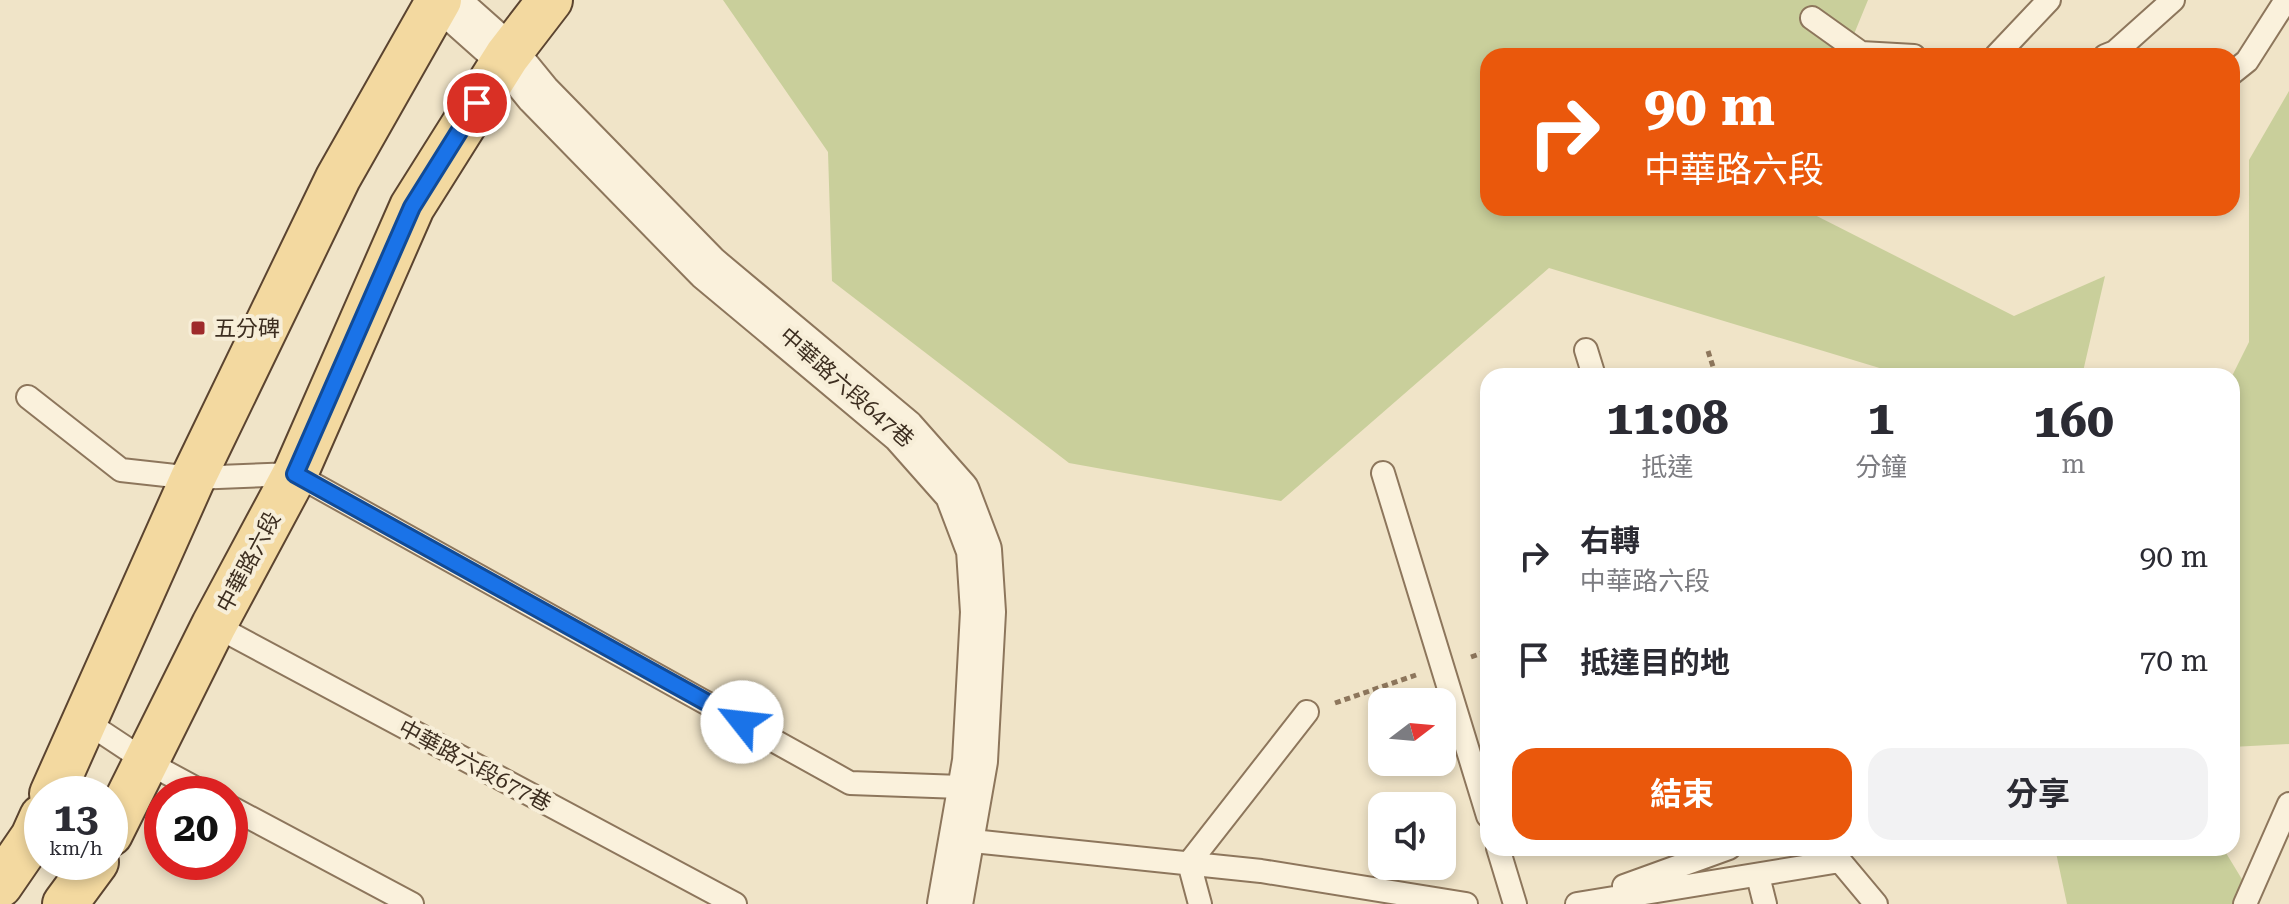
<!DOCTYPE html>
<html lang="zh-TW">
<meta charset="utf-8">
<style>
:root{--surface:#fff;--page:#f2f2f3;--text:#2b2b33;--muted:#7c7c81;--accent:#ea580c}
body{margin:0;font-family:"Roboto Serif","Noto Sans TC",serif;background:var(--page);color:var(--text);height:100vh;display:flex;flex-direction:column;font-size:30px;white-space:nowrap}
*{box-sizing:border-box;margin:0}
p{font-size:26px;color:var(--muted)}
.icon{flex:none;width:44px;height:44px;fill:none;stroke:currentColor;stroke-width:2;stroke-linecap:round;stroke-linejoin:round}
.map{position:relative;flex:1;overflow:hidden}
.sheet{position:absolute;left:1480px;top:368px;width:760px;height:488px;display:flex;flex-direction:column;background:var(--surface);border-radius:24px;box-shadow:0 4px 12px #0003}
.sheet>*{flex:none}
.banner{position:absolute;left:1480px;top:48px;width:760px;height:168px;border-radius:24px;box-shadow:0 4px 12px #0003;background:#ea580c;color:#fff;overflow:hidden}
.needle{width:52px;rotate:74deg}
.controls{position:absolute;left:1368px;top:688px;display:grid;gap:16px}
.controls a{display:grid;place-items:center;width:88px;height:88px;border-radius:16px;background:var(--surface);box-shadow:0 4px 12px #0003;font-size:40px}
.speed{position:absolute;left:24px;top:776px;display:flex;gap:16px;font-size:40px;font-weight:700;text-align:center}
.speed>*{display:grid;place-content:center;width:104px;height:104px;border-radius:50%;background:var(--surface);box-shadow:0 4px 12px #0003;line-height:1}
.speed small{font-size:20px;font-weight:400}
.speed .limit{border:12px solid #d22;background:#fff;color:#111}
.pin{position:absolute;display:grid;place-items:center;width:68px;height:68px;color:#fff;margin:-34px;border:4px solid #fff;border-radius:50%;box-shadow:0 2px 8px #0007}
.me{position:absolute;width:88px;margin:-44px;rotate:299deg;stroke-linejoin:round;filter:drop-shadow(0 0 6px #0008)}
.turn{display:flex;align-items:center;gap:28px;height:168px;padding:0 32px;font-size:36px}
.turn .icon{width:104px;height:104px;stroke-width:2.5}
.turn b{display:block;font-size:56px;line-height:68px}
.eta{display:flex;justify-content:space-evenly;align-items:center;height:136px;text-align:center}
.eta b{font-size:48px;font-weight:700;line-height:56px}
.cta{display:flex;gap:16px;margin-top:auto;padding:16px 32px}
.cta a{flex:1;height:92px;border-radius:24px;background:var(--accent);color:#fff;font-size:32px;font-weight:700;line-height:92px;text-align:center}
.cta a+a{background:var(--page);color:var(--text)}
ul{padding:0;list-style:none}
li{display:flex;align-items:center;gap:24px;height:104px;padding:0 32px}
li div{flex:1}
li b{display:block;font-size:30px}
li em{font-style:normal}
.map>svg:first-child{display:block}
.green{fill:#c9cf9b}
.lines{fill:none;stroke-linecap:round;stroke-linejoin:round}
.service-casing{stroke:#8d765c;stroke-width:26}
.minor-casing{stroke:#8d765c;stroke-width:48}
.primary-casing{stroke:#5b4430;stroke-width:48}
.path{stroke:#8d765c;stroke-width:5;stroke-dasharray:6 4;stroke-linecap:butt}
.service{stroke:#faf1dc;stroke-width:22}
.minor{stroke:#faf1dc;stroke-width:44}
.primary{stroke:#f3d9a0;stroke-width:44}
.route-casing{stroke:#114b97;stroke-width:20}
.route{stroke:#1a73e8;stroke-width:14}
.poi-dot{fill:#9e2a2b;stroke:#f7eed8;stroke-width:3}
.labels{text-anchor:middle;stroke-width:8;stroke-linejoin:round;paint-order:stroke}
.poi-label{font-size:22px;fill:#3d2e20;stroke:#f7eed8;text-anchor:start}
.street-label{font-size:22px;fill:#3d2e20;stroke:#f7eed8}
</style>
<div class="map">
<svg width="2289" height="904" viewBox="0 0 2289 904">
<rect width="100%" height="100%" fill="#f0e4c8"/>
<path class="green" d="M723 0H1868L1845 56H1488V208H1801L2014 316 2105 276 2082 376H1906L1549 268 1281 501 1069 463 832 281 828 152Z
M2289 91V744L2232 747V376L2249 342V160Z
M2055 848H2223L2257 904H2067Z"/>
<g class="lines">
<defs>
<path id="service" d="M1812 18 1861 53 1914 56
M1996 56 2049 0
M2105 56 2115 52 2173 0
M2232 73 2247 61 2286 0
M1586 350 1594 376
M28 397 121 470 193 478 295 474 850 783 961 787 971 792
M1383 473 1488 816
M214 625 735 904
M85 721 147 762 206 794
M230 807 412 904
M963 840 1261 871 1466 904
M1498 848 1515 904
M1758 876 1765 904
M1624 886 1729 848
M1200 904 1189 863 1307 712
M1577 904 1840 861 1876 904
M2245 904 2289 804"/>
<path id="minor" d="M444 0 507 56 538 94 708 268 903 431 957 492 979 550 983 612 975 761 950 904"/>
<path id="primary" d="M52 794 193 478 338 178 439 0
M110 834 214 625 295 474 412 207 507 56 550 0
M0 885 33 837 42 817
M65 904 96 862"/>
</defs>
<use href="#service" class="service-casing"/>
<use href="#minor" class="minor-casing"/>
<use href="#primary" class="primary-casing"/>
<path class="path" d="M1708 351 1716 376
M1471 657 1488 651
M1335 703 1416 675"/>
<use href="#service" class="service"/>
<use href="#minor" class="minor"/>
<use href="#primary" class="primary"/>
</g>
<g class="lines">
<defs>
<path id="route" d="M477 103 412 207 295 474 742 722"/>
</defs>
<use href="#route" class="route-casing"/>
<use href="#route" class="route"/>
</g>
<rect class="poi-dot" x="190" y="320" width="16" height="16" rx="4"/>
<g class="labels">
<g class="poi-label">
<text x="214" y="336">五分碑</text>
</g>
<g class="street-label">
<text transform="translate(847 387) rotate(41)" y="8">中華路六段647巷</text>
<text transform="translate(248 562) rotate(-62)" y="8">中華路六段</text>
<text transform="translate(475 765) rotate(28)" y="8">中華路六段677巷</text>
</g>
</g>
</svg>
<div class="controls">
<a><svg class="needle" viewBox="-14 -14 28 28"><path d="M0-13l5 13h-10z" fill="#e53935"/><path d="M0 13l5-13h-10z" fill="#7c7c81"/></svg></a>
<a><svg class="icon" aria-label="sound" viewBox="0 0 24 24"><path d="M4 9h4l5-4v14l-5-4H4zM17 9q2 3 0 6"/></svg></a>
</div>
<div class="speed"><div>13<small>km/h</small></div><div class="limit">20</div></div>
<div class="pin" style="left:477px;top:103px;background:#d93025"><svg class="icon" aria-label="arrive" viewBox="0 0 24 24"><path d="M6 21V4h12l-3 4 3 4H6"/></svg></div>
<svg class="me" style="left:742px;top:722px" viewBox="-20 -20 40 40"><circle r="19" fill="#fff"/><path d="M0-13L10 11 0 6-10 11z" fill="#1a73e8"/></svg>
<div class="banner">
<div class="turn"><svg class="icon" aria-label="right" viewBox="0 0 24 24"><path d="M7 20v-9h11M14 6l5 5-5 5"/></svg><div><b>90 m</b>中華路六段</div></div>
</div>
<section class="sheet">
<div class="eta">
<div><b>11:08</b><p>抵達</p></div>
<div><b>1</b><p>分鐘</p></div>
<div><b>160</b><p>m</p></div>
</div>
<ul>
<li><svg class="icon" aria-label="right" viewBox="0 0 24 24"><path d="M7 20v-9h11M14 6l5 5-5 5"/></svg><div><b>右轉</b><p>中華路六段</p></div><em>90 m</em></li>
<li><svg class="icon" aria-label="arrive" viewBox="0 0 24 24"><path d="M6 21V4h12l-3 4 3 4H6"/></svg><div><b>抵達目的地</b></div><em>70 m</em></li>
</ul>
<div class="cta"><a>結束</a><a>分享</a></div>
</section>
</div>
